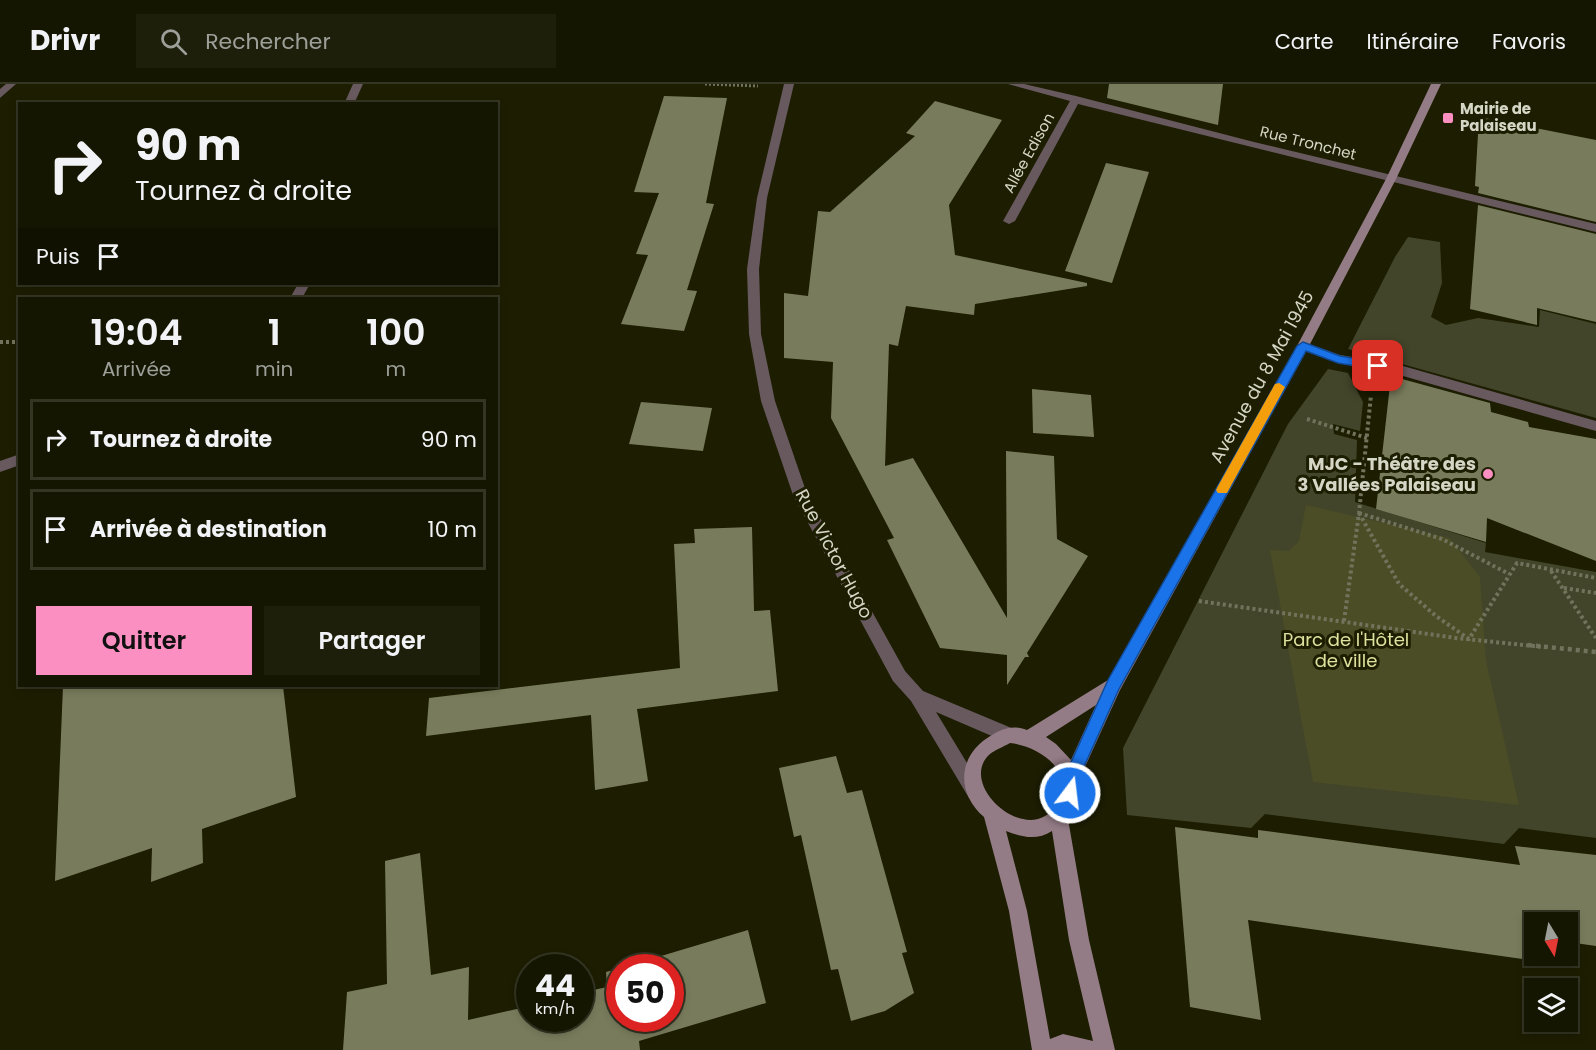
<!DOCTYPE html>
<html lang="fr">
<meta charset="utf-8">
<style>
:root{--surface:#151601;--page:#1e1f0b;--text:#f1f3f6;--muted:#9d9f99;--line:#343523;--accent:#fc8fc2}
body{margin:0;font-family:Poppins,sans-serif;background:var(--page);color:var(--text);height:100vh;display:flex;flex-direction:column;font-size:22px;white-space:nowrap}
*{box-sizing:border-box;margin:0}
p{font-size:20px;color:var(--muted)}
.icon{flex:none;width:33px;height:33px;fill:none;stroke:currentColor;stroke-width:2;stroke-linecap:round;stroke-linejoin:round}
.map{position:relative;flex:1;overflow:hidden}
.drawer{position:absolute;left:18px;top:213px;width:480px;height:390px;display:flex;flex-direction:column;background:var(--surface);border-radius:0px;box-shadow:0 3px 9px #0003,0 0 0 2px var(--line)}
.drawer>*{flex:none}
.guide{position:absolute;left:18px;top:18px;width:480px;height:183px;border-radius:0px;box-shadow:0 3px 9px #0003,0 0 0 2px var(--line);background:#151601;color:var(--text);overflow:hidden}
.needle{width:39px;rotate:170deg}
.tools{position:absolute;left:1524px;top:828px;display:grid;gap:12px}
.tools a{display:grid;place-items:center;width:54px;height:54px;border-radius:0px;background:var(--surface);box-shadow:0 3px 9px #0003,0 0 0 2px var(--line);font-size:30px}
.speed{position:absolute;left:516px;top:870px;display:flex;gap:12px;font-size:30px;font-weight:700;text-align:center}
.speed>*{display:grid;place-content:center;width:78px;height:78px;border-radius:50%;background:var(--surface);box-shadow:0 3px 9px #0003,0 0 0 2px var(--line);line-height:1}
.speed small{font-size:15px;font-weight:400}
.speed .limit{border:9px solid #d22;background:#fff;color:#111}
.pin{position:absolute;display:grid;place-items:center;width:51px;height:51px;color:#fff;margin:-26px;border-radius:12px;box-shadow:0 3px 9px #0006}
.me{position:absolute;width:66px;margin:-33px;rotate:15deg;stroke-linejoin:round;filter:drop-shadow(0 0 4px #0008)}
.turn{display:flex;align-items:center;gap:21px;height:126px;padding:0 18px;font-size:27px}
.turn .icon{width:78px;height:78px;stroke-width:2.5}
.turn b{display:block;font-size:42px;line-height:51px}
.then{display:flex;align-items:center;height:57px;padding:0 18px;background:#0003;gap:12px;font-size:22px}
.eta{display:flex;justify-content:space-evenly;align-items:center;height:102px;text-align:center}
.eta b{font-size:36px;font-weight:600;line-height:42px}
.cta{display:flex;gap:12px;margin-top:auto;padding:12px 18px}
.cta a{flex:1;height:69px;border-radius:0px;background:var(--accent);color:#111;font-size:24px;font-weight:600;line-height:69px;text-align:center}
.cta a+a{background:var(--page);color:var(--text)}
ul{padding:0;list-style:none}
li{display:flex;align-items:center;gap:18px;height:81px;margin:0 12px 9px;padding:0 6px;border:3px solid var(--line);border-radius:0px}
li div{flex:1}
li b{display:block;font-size:22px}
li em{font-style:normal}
header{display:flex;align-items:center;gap:36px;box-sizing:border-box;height:84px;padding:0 30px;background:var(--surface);border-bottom:2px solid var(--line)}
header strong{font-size:28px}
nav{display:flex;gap:33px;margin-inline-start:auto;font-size:21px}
.search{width:420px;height:54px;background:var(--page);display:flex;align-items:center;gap:15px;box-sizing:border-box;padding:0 21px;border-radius:0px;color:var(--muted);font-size:22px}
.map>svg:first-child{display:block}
.green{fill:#43452a}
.forest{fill:#4b4d26}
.building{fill:#797c5c}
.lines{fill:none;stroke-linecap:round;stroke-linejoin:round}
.path-far2{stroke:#72735c;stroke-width:3;stroke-dasharray:2 2;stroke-linecap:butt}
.path-far1{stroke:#72735c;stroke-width:4;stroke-dasharray:3 3;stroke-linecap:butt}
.path{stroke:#72735c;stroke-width:4.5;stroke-dasharray:4 4;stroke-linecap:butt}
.service{fill:#68595f;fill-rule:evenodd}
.minor{fill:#68595f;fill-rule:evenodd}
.tertiary{fill:#68595f;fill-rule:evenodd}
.secondary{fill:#947c86;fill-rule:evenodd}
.route{fill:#1a73e8;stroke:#114b97;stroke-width:1.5}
.slow{fill:#f59e0b}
.poi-dot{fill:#fc8fc2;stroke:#1c1d01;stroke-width:2}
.labels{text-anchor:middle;stroke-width:6;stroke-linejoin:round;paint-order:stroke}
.far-poi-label{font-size:15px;font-weight:bold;fill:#d5d6c5;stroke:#1c1d01;text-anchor:start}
.far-street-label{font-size:15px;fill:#d5d6c5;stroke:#1c1d01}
.street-label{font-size:18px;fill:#d5d6c5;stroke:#1c1d01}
.poi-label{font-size:18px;font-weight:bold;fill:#d5d6c5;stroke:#1c1d01;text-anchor:end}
.park-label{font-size:18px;fill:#dce19d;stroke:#1c1d01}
</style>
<header>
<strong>Drivr</strong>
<div class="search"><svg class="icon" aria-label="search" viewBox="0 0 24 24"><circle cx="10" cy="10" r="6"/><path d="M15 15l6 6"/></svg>Rechercher</div>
<nav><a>Carte</a><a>Itinéraire</a><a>Favoris</a></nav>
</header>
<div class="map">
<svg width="1596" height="966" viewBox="0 0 1596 966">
<rect width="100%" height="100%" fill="#1c1d01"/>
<path class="green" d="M1408 153 1440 158 1442 199 1431 233 1446 241 1478 234 1539 243 1540 226 1596 240V334L1348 265 1395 173Z
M1328 285 1348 289 1363 318 1360 347 1333 340 1334 350 1357 356 1355 418 1486 459 1485 468 1596 488V754L1519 744 1504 760 1265 730 1251 744 1127 731 1123 664 1288 340Z"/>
<path class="forest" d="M1306 421 1449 454 1480 493 1486 577 1519 721 1313 698 1270 466 1289 467 1299 457Z"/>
<path class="building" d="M1109 0H1223L1218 41 1107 14Z
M664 12 727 14 706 119 714 120 687 206 697 207 684 247 621 240 648 171 636 170 659 109 634 108Z
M935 17 1002 36 949 121 955 171 1087 199V202L975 220 974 231 906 222 898 262 889 260 885 382 913 374 1007 534 1006 367 1054 372 1057 455 1088 472 1027 569 1029 573H1025L1007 601V571L940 564 887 456 894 454 831 334 833 278 784 274V209L808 212 818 127 830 128 915 52 906 49Z
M1479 33 1596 56V138L1478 109 1479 103 1475 102Z
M1106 79 1149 88 1112 199 1065 187Z
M1478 121 1596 150V238L1537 224V241L1470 225Z
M1391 292 1490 319 1491 328 1528 338 1529 343 1596 355V477L1487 434 1486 458 1376 425Z
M1032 305 1091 311 1094 353 1033 349Z
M641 318 712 324 703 367 629 360Z
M752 443 754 527 770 526 778 607 637 625 648 697 595 706 591 631 426 652 429 614 680 584 674 460 695 459 694 445Z
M63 602H283L296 713 202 745 203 779 151 798 152 764 55 797Z
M836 672 847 709 862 706 907 868 902 869 914 909 885 927 851 937 838 885 831 886 801 751 794 753 779 684Z
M1175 743 1258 754V746L1520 781 1515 762 1596 771V862L1568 858V838H1534V872H1548L1550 879 1248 836 1261 936 1190 923Z
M420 769 431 891 469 883 468 936 530 922V934H580V909L607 903 606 888 620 884V934H670V884H621L748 846 766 919 639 957 640 966H343L347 908 387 900 385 777Z"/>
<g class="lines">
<path class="path-far2" d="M705 0 758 2"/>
<path class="path-far1" d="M0 258H20
M1307 335 1367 354
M1359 429 1399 500 1436 532 1469 555 1517 479 1596 494
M1359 429 1442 455 1509 490
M1551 487 1596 554
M1564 504 1596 509
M1199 517 1456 554 1543 563
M1344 537 1359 429 1371 311"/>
<path class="path" d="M1528 561 1596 568"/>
<path class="service" d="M1303 258 1340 271 1396 280 1596 337V347L1396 290 1338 279 1299 265 1297 262Z"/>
<path class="minor" d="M6 0H16L0 14V5Z
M353 0H363L354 20H344Z
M1008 0H1024L1076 12 1254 58 1596 140V148L1078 20 1015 137 1009 140 1003 137 1070 17Z
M298 200H310L302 214H290Z
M20 370V381L0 388V377Z"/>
<path class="tertiary" d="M784 0H794L767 114 759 185 761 250 775 317 807 410 905 587 923 607 1014 645 1016 651 1014 657 1008 659 936 628 981 702 984 708 981 714 975 716 969 714 911 617 893 597 793 411 761 317 749 250 747 185 757 114Z"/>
<path class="secondary" d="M1431 0H1441L1396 95 1309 262 1120 606 1079 696 1078 715 1068 735 1089 856 1115 966H1032L1009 827 984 733C955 708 958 670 992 651 1004 644 1013 641 1027 646L1108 596 1297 262 1386 95ZM1096 621 1071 676 1056 660 1046 653ZM1010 659C1038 662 1076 686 1057 719 1031 767 955 701 990 670 995 666 1003 663 1010 659ZM1006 747C1021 753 1037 757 1052 747L1069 856 1093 957 1063 950 1050 955 1027 827Z"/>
</g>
<path class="route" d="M1303 258 1340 272 1378 278 1384 282 1378 286 1338 279 1306 267 1119 605 1078 696 1076 714 1070 717 1064 714 1063 696 1108 596 1297 262Z"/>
<path class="slow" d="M1279 299 1285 303 1227 409H1218L1216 406 1218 402 1275 300Z"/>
<g class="poi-dot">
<rect x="1442" y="28" width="12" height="12" rx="3"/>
<circle cx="1488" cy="390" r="6"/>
</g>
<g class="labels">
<g class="far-poi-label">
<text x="1460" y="30">Mairie de<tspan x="1460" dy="17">Palaiseau</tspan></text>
</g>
<g class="far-street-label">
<text transform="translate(1308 59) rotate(14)" y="5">Rue Tronchet</text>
<text transform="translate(1029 69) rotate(-61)" y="5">Allée Edison</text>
</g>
<g class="street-label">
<text transform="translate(1262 293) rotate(-61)" y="6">Avenue du 8 Mai 1945</text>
<text transform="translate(834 470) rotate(62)" y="6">Rue Victor Hugo</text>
</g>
<g class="poi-label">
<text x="1476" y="386">MJC - Théâtre des<tspan x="1476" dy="21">3 Vallées Palaiseau</tspan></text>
</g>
<g class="park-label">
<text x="1346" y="562">Parc de l'Hôtel<tspan x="1346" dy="21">de ville</tspan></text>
</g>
</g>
</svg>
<div class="tools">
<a><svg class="needle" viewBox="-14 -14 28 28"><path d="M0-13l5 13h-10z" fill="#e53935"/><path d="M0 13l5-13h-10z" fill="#9d9f99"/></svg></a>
<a><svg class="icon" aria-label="layers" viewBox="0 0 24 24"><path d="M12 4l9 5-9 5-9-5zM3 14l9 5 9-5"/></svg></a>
</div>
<div class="speed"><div>44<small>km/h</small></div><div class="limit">50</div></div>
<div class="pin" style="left:1378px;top:282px;background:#d93025"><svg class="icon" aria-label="arrive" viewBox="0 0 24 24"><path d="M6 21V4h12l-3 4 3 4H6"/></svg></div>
<svg class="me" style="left:1070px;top:709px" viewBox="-20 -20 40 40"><circle r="17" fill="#1a73e8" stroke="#fff" stroke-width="3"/><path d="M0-11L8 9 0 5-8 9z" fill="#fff"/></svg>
<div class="guide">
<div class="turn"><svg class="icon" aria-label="right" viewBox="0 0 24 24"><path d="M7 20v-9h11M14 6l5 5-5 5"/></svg><div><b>90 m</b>Tournez à droite</div></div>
<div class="then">Puis<svg class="icon" aria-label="arrive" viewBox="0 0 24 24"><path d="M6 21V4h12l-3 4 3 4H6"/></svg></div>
</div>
<section class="drawer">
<div class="eta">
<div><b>19:04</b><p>Arrivée</p></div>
<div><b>1</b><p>min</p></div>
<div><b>100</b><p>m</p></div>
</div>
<ul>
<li><svg class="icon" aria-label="right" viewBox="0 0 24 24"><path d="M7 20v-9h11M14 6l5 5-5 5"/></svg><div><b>Tournez à droite</b></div><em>90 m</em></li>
<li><svg class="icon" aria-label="arrive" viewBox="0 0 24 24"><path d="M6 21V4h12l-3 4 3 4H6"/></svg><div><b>Arrivée à destination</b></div><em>10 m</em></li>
</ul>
<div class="cta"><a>Quitter</a><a>Partager</a></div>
</section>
</div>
